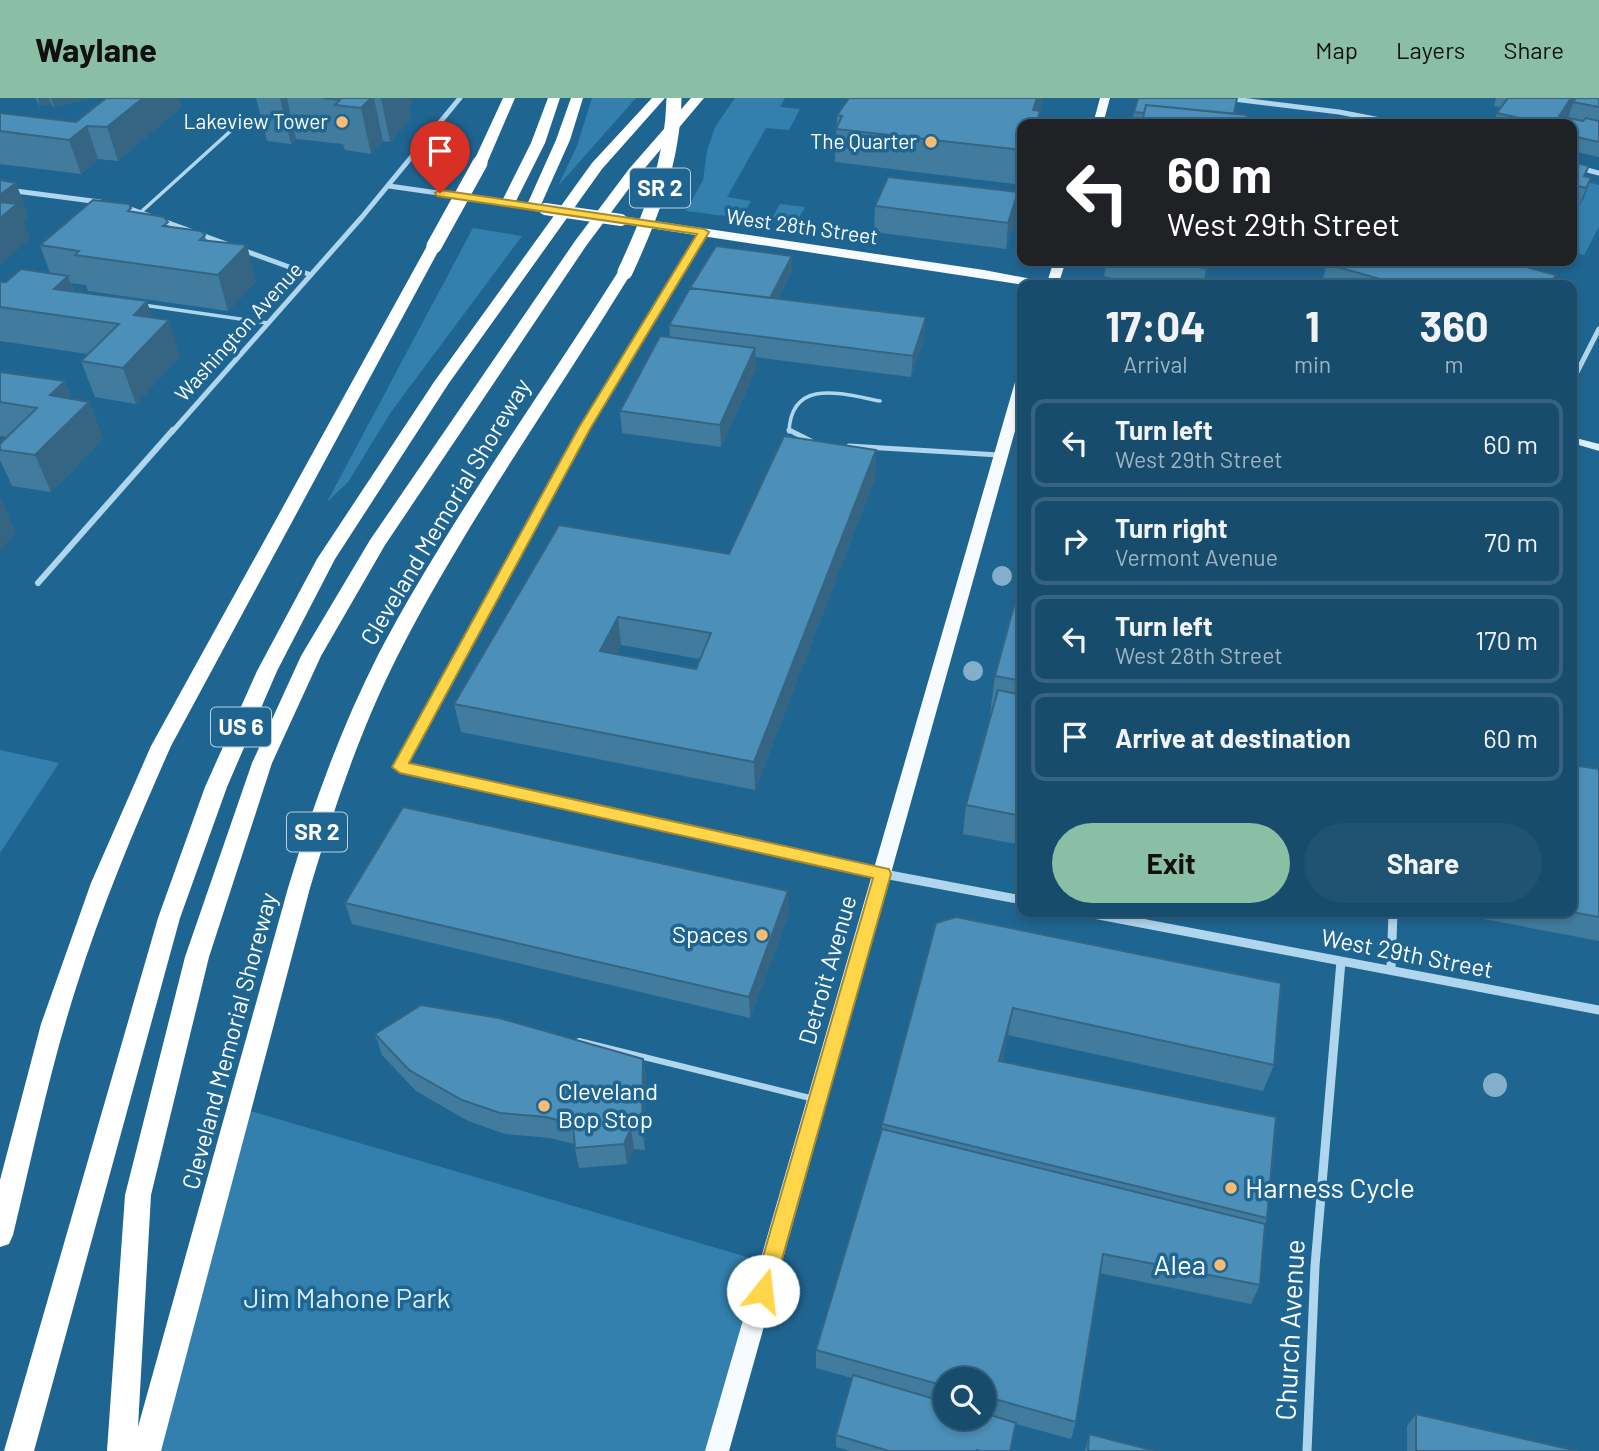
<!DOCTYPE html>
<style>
:root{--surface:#174c6d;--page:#205372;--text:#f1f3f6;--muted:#9eb4c2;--line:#366380;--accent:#8abfa5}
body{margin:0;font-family:Barlow,sans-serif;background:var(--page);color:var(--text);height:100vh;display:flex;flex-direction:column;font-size:26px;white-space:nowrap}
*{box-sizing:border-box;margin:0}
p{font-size:23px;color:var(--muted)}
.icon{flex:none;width:38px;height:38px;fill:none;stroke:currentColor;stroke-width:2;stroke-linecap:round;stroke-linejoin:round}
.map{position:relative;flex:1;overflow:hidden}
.details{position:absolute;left:1017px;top:182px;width:560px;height:637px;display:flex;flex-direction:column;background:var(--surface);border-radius:14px;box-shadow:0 4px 10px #0003,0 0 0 2px var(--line)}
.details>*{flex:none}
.top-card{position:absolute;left:1017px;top:21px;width:560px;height:147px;border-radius:14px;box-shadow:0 4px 10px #0003,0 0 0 2px var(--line);background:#202124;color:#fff;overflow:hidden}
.fabs{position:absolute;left:933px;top:1269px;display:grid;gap:14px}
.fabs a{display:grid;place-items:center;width:63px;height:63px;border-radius:50%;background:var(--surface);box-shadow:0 4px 10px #0003,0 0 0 2px var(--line);font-size:35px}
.pin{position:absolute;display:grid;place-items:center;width:60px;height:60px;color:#fff;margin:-72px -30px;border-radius:50% 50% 50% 0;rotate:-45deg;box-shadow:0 0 7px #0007}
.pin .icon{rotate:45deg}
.me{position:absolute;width:77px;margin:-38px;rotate:16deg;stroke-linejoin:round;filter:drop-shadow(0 0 5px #0008)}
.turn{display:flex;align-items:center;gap:24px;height:147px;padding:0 35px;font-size:32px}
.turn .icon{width:91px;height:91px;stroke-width:2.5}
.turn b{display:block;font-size:49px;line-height:60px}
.eta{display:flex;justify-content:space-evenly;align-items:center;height:119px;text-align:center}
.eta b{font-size:42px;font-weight:700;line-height:49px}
.button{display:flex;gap:14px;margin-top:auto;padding:14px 35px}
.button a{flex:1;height:80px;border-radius:42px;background:var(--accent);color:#111;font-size:28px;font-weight:700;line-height:80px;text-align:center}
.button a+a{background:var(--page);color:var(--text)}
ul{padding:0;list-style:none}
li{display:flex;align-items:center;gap:21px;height:88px;margin:0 14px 10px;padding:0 21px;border:4px solid var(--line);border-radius:14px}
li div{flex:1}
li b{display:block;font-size:26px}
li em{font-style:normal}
header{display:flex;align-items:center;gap:42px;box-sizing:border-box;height:98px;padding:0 35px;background:var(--accent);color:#111}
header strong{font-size:33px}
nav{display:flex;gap:38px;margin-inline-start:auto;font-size:24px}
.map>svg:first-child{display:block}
.green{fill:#3380ae}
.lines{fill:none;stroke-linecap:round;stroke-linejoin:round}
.lane-far2{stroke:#b0d6ed;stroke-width:3.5}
.lane-far1{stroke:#b0d6ed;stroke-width:5}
.lane{stroke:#b0d6ed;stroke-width:6}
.street-far2{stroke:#b0d6ed;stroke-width:5}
.street-far1{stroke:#b0d6ed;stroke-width:6}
.street{stroke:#b0d6ed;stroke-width:9}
.secondary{fill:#dceefa;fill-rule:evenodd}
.primary{fill:#f6fbff;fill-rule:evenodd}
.highway{fill:#fff;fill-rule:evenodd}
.primary-bridge{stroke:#f6fbff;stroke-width:12}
.highway-bridge{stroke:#fff;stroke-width:15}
.tree{fill:#83afcb}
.wall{fill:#417c9f;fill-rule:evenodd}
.shaded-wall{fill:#356582}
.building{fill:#4c90b9;stroke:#356582;stroke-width:2;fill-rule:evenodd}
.route{fill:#ffd54a;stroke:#a68a30;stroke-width:2}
.poi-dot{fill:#fbbb70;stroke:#1f6591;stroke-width:2.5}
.labels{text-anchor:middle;stroke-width:7;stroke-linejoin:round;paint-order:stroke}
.far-poi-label{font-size:21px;fill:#fff;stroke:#1f6591;text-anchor:end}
.far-street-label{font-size:21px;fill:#fff;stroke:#1f6591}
.shield{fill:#1f6591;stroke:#bcd1de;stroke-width:2}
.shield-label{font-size:23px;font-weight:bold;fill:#fff}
.street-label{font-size:24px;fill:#fff;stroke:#1f6591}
.poi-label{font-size:24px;fill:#fff;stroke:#1f6591;text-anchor:end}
.near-poi-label{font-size:28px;fill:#fff;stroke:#1f6591;text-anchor:start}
.near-park-label{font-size:28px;fill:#d5ecfa;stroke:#1f6591}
.near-street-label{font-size:28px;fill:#fff;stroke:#1f6591}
</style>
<header>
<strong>Waylane</strong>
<nav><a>Map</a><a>Layers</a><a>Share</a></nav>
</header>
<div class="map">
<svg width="1599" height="1353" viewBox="0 0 1599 1353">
<rect width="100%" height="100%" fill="#1f6591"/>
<path class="green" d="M592 0H636L558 88 577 48Z
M735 0H785L780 9 800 11 789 32 766 30 727 99 751 103 741 120 686 113 703 82 707 53 715 29Z
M1572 80 1599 87V129L1584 157 1572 154Z
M780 106 805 109 795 127 770 124Z
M473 130 522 138 391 314 348 384 327 404Z
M0 652 59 665 0 755Z
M240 1010 771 1166 717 1353H146Z"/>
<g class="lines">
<path class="lane-far2" d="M141 114 235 29
M143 207 268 225
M583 334 704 134
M789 334C791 279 843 296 880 303"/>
<path class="lane-far1" d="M583 332 400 669 870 773
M789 332 811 343
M849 348 999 357"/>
<path class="lane" d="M862 772 878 775
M579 943 814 1001"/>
<path class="street-far2" d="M1225 0 1339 14 1401 26
M1572 68 1599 75
M389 88 508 105
M0 91 100 104
M125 109 311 177
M1572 284 1599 231
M172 334 362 119 460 0"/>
<path class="street-far1" d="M38 485 173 332"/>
<path class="street" d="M884 776 1022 802
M1083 814 1599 912
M1391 872 1393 814
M1307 1353 1315 1168 1341 863"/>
<path class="secondary" d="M1572 339 1599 346V353L1572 345Z"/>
<path class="primary" d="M1100 0H1110L1103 26H1093Z
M508 102 545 107 551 111 545 115 504 107V103Z
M621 118 984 172 1047 184 1054 163H1066L1058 187H1024L617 125 615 122Z
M1022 280V308L729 1353H705L1015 284Z"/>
<path class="highway" d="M503 0H515L487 65 485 68H475L473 65Z
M548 0H560L545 45 515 105 508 109 503 108 501 105 531 45Z
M571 0H583L570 42 540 109 538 112H528L526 109 556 42Z
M652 0H665L602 71 449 285 335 461 277 573 227 689 180 820 34 1353H4L158 820 205 689 257 573 317 461 434 284 592 65Z
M691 0H704L639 77 586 148 385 447 321 558 272 665 209 859 151 1097 138 1329 288 790C312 710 340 632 378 557 448 424 538 301 618 174L620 171H630L632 174C554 301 466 424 398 557 360 632 334 710 310 790L161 1353H107L125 1097 185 859 252 665 301 558 370 442 575 143 629 71Z
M434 144 441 148 171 648C136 727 102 807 76 890 50 971 33 1054 13 1137L9 1146 0 1149V1082L41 926 91 785 151 648 427 148Z"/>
<path class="primary-bridge" d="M545 111 621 122"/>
<path class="highway-bridge" d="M434 148 480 65
M625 174C651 118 673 63 674 0"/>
</g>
<g class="tree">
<circle cx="1002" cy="478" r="10"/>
<circle cx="973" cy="573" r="10"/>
<circle cx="1495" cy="987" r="12"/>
</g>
<path class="wall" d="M35 0H91L54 9 51 6 40 8Z
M106 0H179L181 9 118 63 98 61 81 76 0 66V15L76 24Z
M256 0H411L412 6 409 9 411 20 390 44 383 43 371 56 345 52 343 46 296 41 291 46 267 43Z
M1496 0H1599V59L1572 53V26H1494L1497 15 1501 9 1494 8ZM1572 7 1568 20 1565 19Z
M1134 14 1234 16 1245 26H1132Z
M837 17 1022 26V87L835 64Z
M1572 64 1589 68 1585 78 1591 80 1584 100 1578 110 1572 108Z
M875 108 1016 119 1006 151 874 134Z
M132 114 170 129 205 137 206 142 256 183 228 213 88 193 86 187 71 185 74 193 152 219 180 258 136 306 95 299 81 263 88 256 0 243V184H6L50 175 40 147Z
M792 158V173L778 200 924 240 911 279 755 259 756 271 721 349 622 335 620 313 670 239 669 227Z
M1107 163H1208L1203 187H1135L1104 178Z
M1327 166 1552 187H1321Z
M0 274 71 301 89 304 103 341 51 394 12 388 0 362V346L7 339 0 338Z
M876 352 875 380 755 692 461 634 454 606 729 456ZM621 547 700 561 696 571 616 556Z
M1022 478V747L963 736 966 707 991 616H990L995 578Z
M1599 671V843L1478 820V814H1572Z
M345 805 789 815 750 920 352 826Z
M936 825 1274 967 1263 993 1008 937 1002 963 1267 1120 1265 1126 1260 1187 1251 1206 1099 1175 1076 1324 1071 1341 1016 1326 1010 1353H850L836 1349V1337L852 1280 816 1270V1252L882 1031V1026ZM945 1281H984V1320H945Z
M375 936 643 961 646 982 645 1052 634 1051 627 1066 579 1070 574 1046 550 1040 505 1036 468 1023 416 993 382 957Z
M1416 1316 1577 1353H1407V1328Z
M1089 1336 1155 1353H1085Z"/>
<path class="shaded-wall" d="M38 0H49L51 6 40 8Z
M51 0H91L54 9Z
M143 0H179L181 9 118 63 107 29Z
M281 0H287L296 41 291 46 280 1Z
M371 0H374L383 43 371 56 361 10Z
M381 0H411L412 6 409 9 411 20 390 44Z
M1037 0H1044L1040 14 1038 26H1032L1033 12Z
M1571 0H1577L1560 26H1554Z
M87 28 98 61 81 76 69 42Z
M1591 80 1584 100 1578 110 1586 90Z
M16 85 29 119 24 124 30 141 0 167V97Z
M1018 94 1016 119 1006 151 1008 125Z
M247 147 256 183 228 213 218 177Z
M792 158V173L768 218V203Z
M68 178 81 213 54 191Z
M147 203 157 234 169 222 180 258 136 306 123 270 134 217Z
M926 219 924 240 911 279 913 258Z
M755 250 756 271 721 349 720 327Z
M65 283 77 315 89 304 103 341 51 394 35 357 50 297Z
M876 352 875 380 755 692 754 664Z
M0 399 16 435 0 452Z
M618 519 621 547 603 581 600 553Z
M788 793 789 815 750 920 749 899Z
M1013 910 1008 937 995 989 999 963Z
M643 961 646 982 645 1052 642 1032Z
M631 1030 634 1051 627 1066 624 1046Z"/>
<path class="building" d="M106 0H143L107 29 87 28 69 42 0 33V15L76 24Z
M323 0H371L361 10 335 7 340 2Z
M849 0H1037L1033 12 1040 13 1036 26H1022V52L836 31 842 18 837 17Z
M1138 0H1237L1234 16 1146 7 1144 15 1134 14Z
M1508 0H1571L1554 26H1545L1497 15Z
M1576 0H1599V9L1573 4Z
M1146 7 1247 17 1245 26H1136L1137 23 1142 24Z
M1564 19 1583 23 1586 20 1599 23V44L1572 38V26H1559Z
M1572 64 1589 68 1584 78 1591 80 1586 90 1578 88 1573 97H1572Z
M888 79 1018 94 1008 125 875 108Z
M0 82 16 85 0 97Z
M93 102 129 106 131 110 128 113 164 119 168 124 163 128 201 133 205 137 200 142 247 147 218 177 75 157 79 153 40 147Z
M0 104 17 106 0 120Z
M716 148 792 158 770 200 690 190Z
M1179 163H1208L1207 171Z
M1330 163H1504L1556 177 1549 187H1401L1327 166Z
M21 171 68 178 54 191 147 203 134 217 169 222 123 270 81 263 119 226 0 209V184H6Z
M690 190 926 219 913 258 669 227Z
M660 238 755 250 720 327 620 313Z
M0 274 65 283 50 297 89 304 35 357 0 352V346L37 310 0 304Z
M784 338 876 352 754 664 454 606 559 427 729 456ZM618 519 711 535 696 571 600 553Z
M1022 478V583L995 578Z
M998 592 1022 597V718L966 707Z
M1572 667 1599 671V819L1571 814Z
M403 709 788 793 749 899 345 805Z
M956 819 1281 885 1274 967 1013 910 999 963 1276 1019 1267 1120 882 1026 936 825Z
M421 907 499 920 643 961 642 1032 631 1030 624 1046 575 1050 573 1026 546 1019 500 1015 462 1002 409 972 375 936Z
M882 1031 1265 1126 1260 1187 1103 1156 1076 1324 984 1298V1281H945V1288L816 1252Z
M853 1277 945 1304V1320H984V1315L1016 1325 1010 1353H980L977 1352 976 1353H889L836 1337Z
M1416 1316 1577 1353H1416Z
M1089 1336 1155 1353H1088Z"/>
<path class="route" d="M440 92 704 131 709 134 590 331 409 665 889 771 891 776 773 1193 770 1200 763 1203 756 1200 753 1193 873 780 400 675 392 669 578 331 697 136 437 98 435 95Z"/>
<g class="poi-dot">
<circle cx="342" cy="24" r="7"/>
<circle cx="931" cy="44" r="7"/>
<circle cx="762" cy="837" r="7"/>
<circle cx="544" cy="1008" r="7"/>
<circle cx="1231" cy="1090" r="7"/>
<circle cx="1220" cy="1167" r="7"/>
</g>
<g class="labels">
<g class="far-poi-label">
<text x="328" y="31">Lakeview Tower</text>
<text x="917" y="51">The Quarter</text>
</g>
<g class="far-street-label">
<text transform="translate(802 129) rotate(8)" y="7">West 28th Street</text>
<text transform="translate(239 234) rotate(-48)" y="7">Washington Avenue</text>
</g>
<g class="shield">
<rect x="630" y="70.5" width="60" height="39" rx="5"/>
<rect x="211" y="609.5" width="60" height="39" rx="5"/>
<rect x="287" y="714.5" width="60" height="39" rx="5"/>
</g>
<g class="shield-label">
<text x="660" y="98">SR 2</text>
<text x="241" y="637">US 6</text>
<text x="317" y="742">SR 2</text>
</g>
<g class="street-label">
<text transform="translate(446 414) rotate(-59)" y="8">Cleveland Memorial Shoreway</text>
<text transform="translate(1407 856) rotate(11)" y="8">West 29th Street</text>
<text transform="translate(828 872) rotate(-74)" y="8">Detroit Avenue</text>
<text transform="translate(230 943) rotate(-75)" y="8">Cleveland Memorial Shoreway</text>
</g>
<g class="poi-label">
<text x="748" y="845">Spaces</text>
<text x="558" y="1002" text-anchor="start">Cleveland<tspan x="558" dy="28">Bop Stop</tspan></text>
</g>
<g class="near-poi-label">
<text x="1245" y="1100">Harness Cycle</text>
<text x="1206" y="1177" text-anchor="end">Alea</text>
</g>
<g class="near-park-label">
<text x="347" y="1210">Jim Mahone Park</text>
</g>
<g class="near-street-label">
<text transform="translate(1290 1232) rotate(-87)" y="10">Church Avenue</text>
</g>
</g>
</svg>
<div class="fabs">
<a><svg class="icon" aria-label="search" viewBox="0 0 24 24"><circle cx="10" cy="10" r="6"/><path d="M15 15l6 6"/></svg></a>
</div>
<div class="pin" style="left:440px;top:95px;background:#d93025"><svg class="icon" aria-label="arrive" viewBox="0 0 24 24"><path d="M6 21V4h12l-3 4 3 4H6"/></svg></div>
<svg class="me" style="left:763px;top:1193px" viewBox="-20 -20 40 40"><circle r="19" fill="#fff"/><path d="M0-13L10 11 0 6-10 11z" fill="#ffd54a"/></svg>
<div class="top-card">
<div class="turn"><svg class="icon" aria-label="left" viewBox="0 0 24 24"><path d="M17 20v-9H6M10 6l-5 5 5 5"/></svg><div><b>60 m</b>West 29th Street</div></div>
</div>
<section class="details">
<div class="eta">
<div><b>17:04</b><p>Arrival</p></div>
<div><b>1</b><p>min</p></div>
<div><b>360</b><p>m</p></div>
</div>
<ul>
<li><svg class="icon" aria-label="left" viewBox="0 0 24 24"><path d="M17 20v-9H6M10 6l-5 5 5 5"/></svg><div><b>Turn left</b><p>West 29th Street</p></div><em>60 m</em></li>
<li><svg class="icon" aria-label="right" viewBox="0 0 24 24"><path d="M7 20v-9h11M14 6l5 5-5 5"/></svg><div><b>Turn right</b><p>Vermont Avenue</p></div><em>70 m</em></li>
<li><svg class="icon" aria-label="left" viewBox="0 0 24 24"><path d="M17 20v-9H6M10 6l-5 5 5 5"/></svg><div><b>Turn left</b><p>West 28th Street</p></div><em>170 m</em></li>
<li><svg class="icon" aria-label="arrive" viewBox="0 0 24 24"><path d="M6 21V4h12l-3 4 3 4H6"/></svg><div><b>Arrive at destination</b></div><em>60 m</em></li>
</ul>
<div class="button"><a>Exit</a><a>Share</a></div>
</section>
</div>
